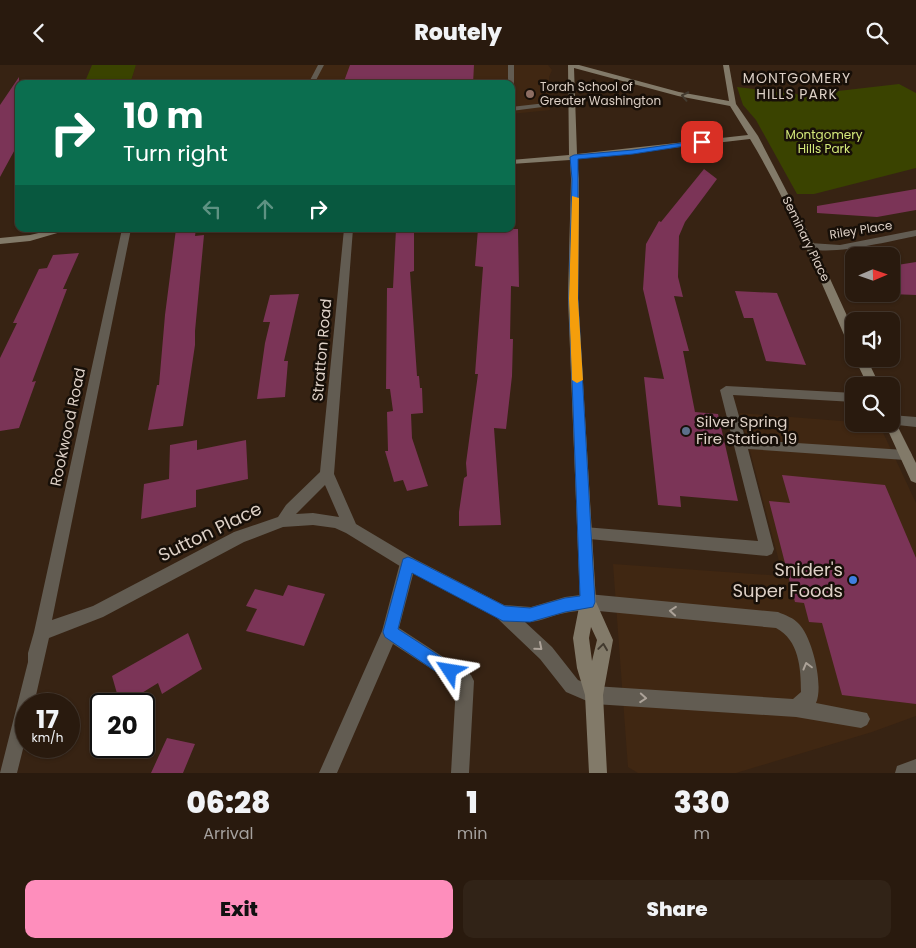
<!DOCTYPE html>
<style>
:root{--surface:#291a0e;--page:#312317;--text:#f1f3f6;--muted:#a5a19e;--line:#45382e;--accent:#fe8ebc}
body{margin:0;font-family:Poppins,sans-serif;background:var(--page);color:var(--text);height:100vh;display:flex;flex-direction:column;font-size:19px;white-space:nowrap}
*{box-sizing:border-box;margin:0}
p{font-size:16px;color:var(--muted)}
.icon{flex:none;width:28px;height:28px;fill:none;stroke:currentColor;stroke-width:2;stroke-linecap:round;stroke-linejoin:round}
.map{position:relative;height:708px;overflow:hidden}
.side{display:flex;flex-direction:column;background:var(--surface);flex:1}
.side>*{flex:none}
.hud{position:absolute;left:15px;top:15px;width:500px;height:152px;border-radius:10px;box-shadow:0 1px 4px #0004,0 0 0 1px var(--line);background:#0b6e4f;color:#fff;overflow:hidden}
.needle{width:32px;rotate:88deg}
.controls{position:absolute;left:845px;top:182px;display:grid;gap:10px}
.controls a{display:grid;place-items:center;width:55px;height:55px;border-radius:10px;background:var(--surface);box-shadow:0 1px 4px #0004,0 0 0 1px var(--line);font-size:25px}
.speed{position:absolute;left:15px;top:628px;display:flex;gap:10px;font-size:25px;font-weight:700;text-align:center}
.speed>*{display:grid;place-content:center;width:65px;height:65px;border-radius:50%;background:var(--surface);box-shadow:0 1px 4px #0004,0 0 0 1px var(--line);line-height:1}
.speed small{font-size:12px;font-weight:400}
.speed .limit{border:2px solid #111;border-radius:8px;background:#fff;color:#111}
.pin{position:absolute;display:grid;place-items:center;width:42px;height:42px;color:#fff;margin:-21px;border-radius:10px;box-shadow:0 2px 8px #0006}
.me{position:absolute;width:55px;margin:-28px;rotate:303deg;stroke-linejoin:round;filter:drop-shadow(0 0 4px #0008)}
.turn{display:flex;align-items:center;gap:18px;height:105px;padding:0 25px;font-size:22px}
.turn .icon{width:65px;height:65px;stroke-width:2.5}
.turn b{display:block;font-size:35px;line-height:42px}
.lanes{display:flex;align-items:center;height:48px;padding:0 25px;background:#0003;justify-content:center;gap:25px;direction:ltr}
.lanes .off{opacity:.35}
.eta{display:flex;justify-content:space-evenly;align-items:center;height:85px;text-align:center}
.eta b{font-size:30px;font-weight:800;line-height:35px}
.action{display:flex;gap:10px;margin-top:auto;padding:10px 25px}
.action a{flex:1;height:58px;border-radius:10px;background:var(--accent);color:#111;font-size:20px;font-weight:800;line-height:58px;text-align:center}
.action a+a{background:var(--page);color:var(--text)}
header{display:flex;justify-content:space-between;align-items:center;height:65px;padding:0 25px;background:var(--surface);font-size:22px;font-weight:800}
.map>svg:first-child{display:block}
.built{fill:#402712}
.green{fill:#3a4300}
.building{fill:#7b3457}
.lines{fill:none;stroke-linecap:round;stroke-linejoin:round}
.lane{fill:#625c52;fill-rule:evenodd}
.street{fill:#625c52;fill-rule:evenodd}
.secondary{fill:#827a69;fill-rule:evenodd}
.oneway{stroke:#423a2f}
.oneway2{stroke:#aca298}
.route{fill:#1a73e8;stroke:#114b97}
.slow{fill:#f59e0b}
.education-dot{fill:#8d6e63;stroke:#170f08;stroke-width:2}
.service-dot{fill:#5c6f8a;stroke:#170f08;stroke-width:2}
.shop-dot{fill:#3f7fe0;stroke:#170f08;stroke-width:2}
.labels{text-anchor:middle;stroke-width:5;stroke-linejoin:round;paint-order:stroke}
.far-poi-label{font-size:12px;fill:#ddd0c6;stroke:#170f08;text-anchor:start}
.far-park-label{font-size:12px;fill:#d4e97a;stroke:#170f08}
.far-street-label{font-size:12px;fill:#ddd0c6;stroke:#170f08}
.far-neighbourhood-label{font-size:14px;letter-spacing:1px;fill:#ddd0c6;stroke:#170f08}
.street-label{font-size:15px;fill:#ddd0c6;stroke:#170f08}
.poi-label{font-size:15px;fill:#ddd0c6;stroke:#170f08;text-anchor:start}
.near-street-label{font-size:18px;fill:#ddd0c6;stroke:#170f08}
.near-poi-label{font-size:18px;fill:#ddd0c6;stroke:#170f08;text-anchor:end}
</style>
<header><svg class="icon" aria-label="back" viewBox="0 0 24 24"><path d="M15 5l-7 7 7 7"/></svg>Routely<svg class="icon" aria-label="search" viewBox="0 0 24 24"><circle cx="10" cy="10" r="6"/><path d="M15 15l6 6"/></svg></header>
<div class="map">
<svg width="916" height="708" viewBox="0 0 916 708">
<rect width="100%" height="100%" fill="#372313"/>
<path class="built" d="M136 0H548L552 5 549 12 550 45 511 49V19H130Z
M740 348 854 357V359H879L916 438V651L872 667 736 708H638L628 702 613 499 783 511Z"/>
<path class="green" d="M92 0H136L130 19H84Z
M899 19 916 28V103L814 129H797L756 55 743 40 737 22 803 30Z"/>
<path class="building" d="M350 0H474L473 19H343Z
M19 12V77L0 112V40Z
M704 104 717 114 685 157 679 171 678 212 683 232 674 231 689 286H683L695 347 718 349 738 436 680 431 681 442 658 440 644 312 664 314 643 224 646 179 659 156 661 157Z
M916 124V145L877 152 817 148V141Z
M176 164H196L195 171 204 170 195 266V280L183 361 148 365 157 320H159L165 250Z
M396 164H414V206L410 207 417 311H419L420 323H422L423 348 411 349 412 373 428 421 407 426 403 415 394 417 385 386H388L387 347 393 346 390 324H386L387 223H393Z
M478 164H518L519 222 511 221 510 274H513L512 311 506 364 494 363 501 460 459 461V447L464 413 467 411 466 398 478 309H475L483 202 475 201Z
M79 188 63 224H67L32 317 36 316 19 363 0 366V293L17 258H13L39 204 47 203 53 190Z
M916 197V230L891 229V201Z
M735 226 777 228 806 300 766 296 753 253H744Z
M299 229 284 296H288L285 332 257 334 265 278 270 257H263L270 230Z
M197 375V385L246 375 248 414 196 425V442L141 454 144 419 169 414 170 380Z
M782 410 885 420 916 493V639L842 630 822 558 809 557 804 538 795 537 769 436 790 438Z
M288 520 325 529 304 581 246 566 257 544 246 541 255 524 283 531Z
M188 568 202 604 162 629 158 618 124 639H120L112 611Z
M167 673 195 679 183 708H151Z"/>
<g class="lines">
<path class="lane" d="M318 0H324L314 19H308Z
M508 0H514V37L511 39V19H508Z
M572 35 575 37 574 38 511 46V42Z
M726 321 854 328V337L733 330 746 376 750 375 905 385 910 386 912 390 910 394 905 395 748 384 774 484 772 489 767 491 579 473 577 468 579 463 584 462 758 476 720 325Z
M891 350 916 352V362L888 359H891Z
M408 491 413 493 416 498 399 563 471 610 474 616 469 708H451L456 620 393 579 337 708H319L382 566 400 498 403 493Z
M588 529 778 547C785 550 794 553 799 559 812 572 824 620 816 638L867 648 870 654 867 660 861 663 796 652 594 639 588 636 585 630 588 624 594 621 793 634 801 627C801 603 799 575 776 563L588 545 582 542 580 537 582 532Z"/>
<path class="street" d="M122 164H131L52 555 93 541 234 467 278 452 286 440 320 407 344 164H353L334 409 356 459 413 493 504 540 531 542 565 532 588 529 594 532 596 537 594 542C584 546 575 546 565 548 552 550 539 558 525 557L552 582 578 615 600 624 603 630 600 636 594 639 566 627 540 594 497 553 403 503 346 468 335 463 313 460 283 462 244 477 103 552 49 573 34 639H26V672L17 708H0L28 597V588L34 567ZM325 420 339 452 313 448 296 449Z
M916 165V171C894 175 821 194 805 181L810 178 840 180Z
M916 694V708H895L897 701Z"/>
<path class="secondary" d="M568 0H579L679 27 729 36 723 0H729L736 39 758 71 815 181 854 266V283L848 279C818 210 789 139 750 74L577 94 579 114 578 233 596 537 613 575 603 630 607 708H589L585 630 577 603 573 573 580 537 568 233 571 114 570 95 511 99V95L569 90ZM574 3 678 31 730 41 748 70 577 89ZM591 562 597 575 592 596 589 573Z
M56 164H71L30 176 0 179V173L30 170Z
M855 294H867L880 321H868Z
M891 354 895 356 916 398V418L911 416 885 359H891Z"/>
</g>
<defs><path id="oneway-chevron" d="M-2-3.5L2.5 0L-2 3.5" fill="none" stroke-width="1.6" stroke-linecap="round" stroke-linejoin="round" transform="scale(1.25)"/></defs>
<g class="oneway">
<use href="#oneway-chevron" transform="translate(685 31) rotate(-168)"/>
<use href="#oneway-chevron" transform="translate(603 582) rotate(-82)"/>
</g>
<g class="oneway2">
<use href="#oneway-chevron" transform="translate(673 546) rotate(-175)"/>
<use href="#oneway-chevron" transform="translate(539 582) rotate(40)"/>
<use href="#oneway-chevron" transform="translate(807 601) rotate(-105)"/>
<use href="#oneway-chevron" transform="translate(643 633) rotate(4)"/>
</g>
<path class="route" d="M702 75 705 77 704 78 633 89 578 94V234L595 537 593 542 565 547 530 557 503 556 412 508 398 564 455 601 457 606 455 612 450 614 444 612 385 572 383 567 403 494 408 492 413 494 505 541 530 543 565 533 580 531 569 234 572 114 570 92 574 90 633 85Z"/>
<path class="slow" d="M572 131 579 133 578 234 583 315 577 318 572 315 569 234Z"/>
<circle class="education-dot" cx="530" cy="29" r="5"/>
<circle class="service-dot" cx="686" cy="366" r="5"/>
<circle class="shop-dot" cx="853" cy="515" r="5"/>
<g class="labels">
<g class="far-poi-label">
<text x="540" y="26">Torah School of<tspan x="540" dy="14">Greater Washington</tspan></text>
</g>
<g class="far-park-label">
<text x="824" y="74">Montgomery<tspan x="824" dy="14">Hills Park</tspan></text>
</g>
<g class="far-street-label">
<text transform="translate(861 165) rotate(-9)" y="4">Riley Place</text>
<text transform="translate(806 174) rotate(64)" y="4">Seminary Place</text>
</g>
<g class="far-neighbourhood-label">
<text x="797" y="18">MONTGOMERY<tspan x="797" dy="16">HILLS PARK</tspan></text>
</g>
<g class="street-label">
<text transform="translate(322 285) rotate(-85)" y="5">Stratton Road</text>
<text transform="translate(68 362) rotate(-78)" y="5">Rookwood Road</text>
</g>
<g class="poi-label">
<text x="696" y="362">Silver Spring<tspan x="696" dy="17">Fire Station 19</tspan></text>
</g>
<g class="near-street-label">
<text transform="translate(210 467) rotate(-26)" y="6">Sutton Place</text>
</g>
<g class="near-poi-label">
<text x="843" y="511">Snider's<tspan x="843" dy="21">Super Foods</tspan></text>
</g>
</g>
</svg>
<div class="controls">
<a><svg class="needle" viewBox="-14 -14 28 28"><path d="M0-13l5 13h-10z" fill="#e53935"/><path d="M0 13l5-13h-10z" fill="#a5a19e"/></svg></a>
<a><svg class="icon" aria-label="sound" viewBox="0 0 24 24"><path d="M4 9h4l5-4v14l-5-4H4zM17 9q2 3 0 6"/></svg></a>
<a><svg class="icon" aria-label="search" viewBox="0 0 24 24"><circle cx="10" cy="10" r="6"/><path d="M15 15l6 6"/></svg></a>
</div>
<div class="speed"><div>17<small>km/h</small></div><div class="limit">20</div></div>
<div class="pin" style="left:702px;top:77px;background:#d93025"><svg class="icon" aria-label="arrive" viewBox="0 0 24 24"><path d="M6 21V4h12l-3 4 3 4H6"/></svg></div>
<svg class="me" style="left:450px;top:606px" viewBox="-20 -20 40 40"><path d="M0-17L14 15 0 8-14 15z" fill="#1a73e8" stroke="#fff" stroke-width="4"/></svg>
<div class="hud">
<div class="turn"><svg class="icon" aria-label="right" viewBox="0 0 24 24"><path d="M7 20v-9h11M14 6l5 5-5 5"/></svg><div><b>10 m</b>Turn right</div></div>
<div class="lanes"><svg class="icon off" aria-label="left" viewBox="0 0 24 24"><path d="M17 20v-9H6M10 6l-5 5 5 5"/></svg><svg class="icon off" aria-label="ahead" viewBox="0 0 24 24"><path d="M12 20V5M6 11l6-6 6 6"/></svg><svg class="icon" aria-label="right" viewBox="0 0 24 24"><path d="M7 20v-9h11M14 6l5 5-5 5"/></svg></div>
</div>
</div>
<section class="side">
<div class="eta">
<div><b>06:28</b><p>Arrival</p></div>
<div><b>1</b><p>min</p></div>
<div><b>330</b><p>m</p></div>
</div>
<div class="action"><a>Exit</a><a>Share</a></div>
</section>
